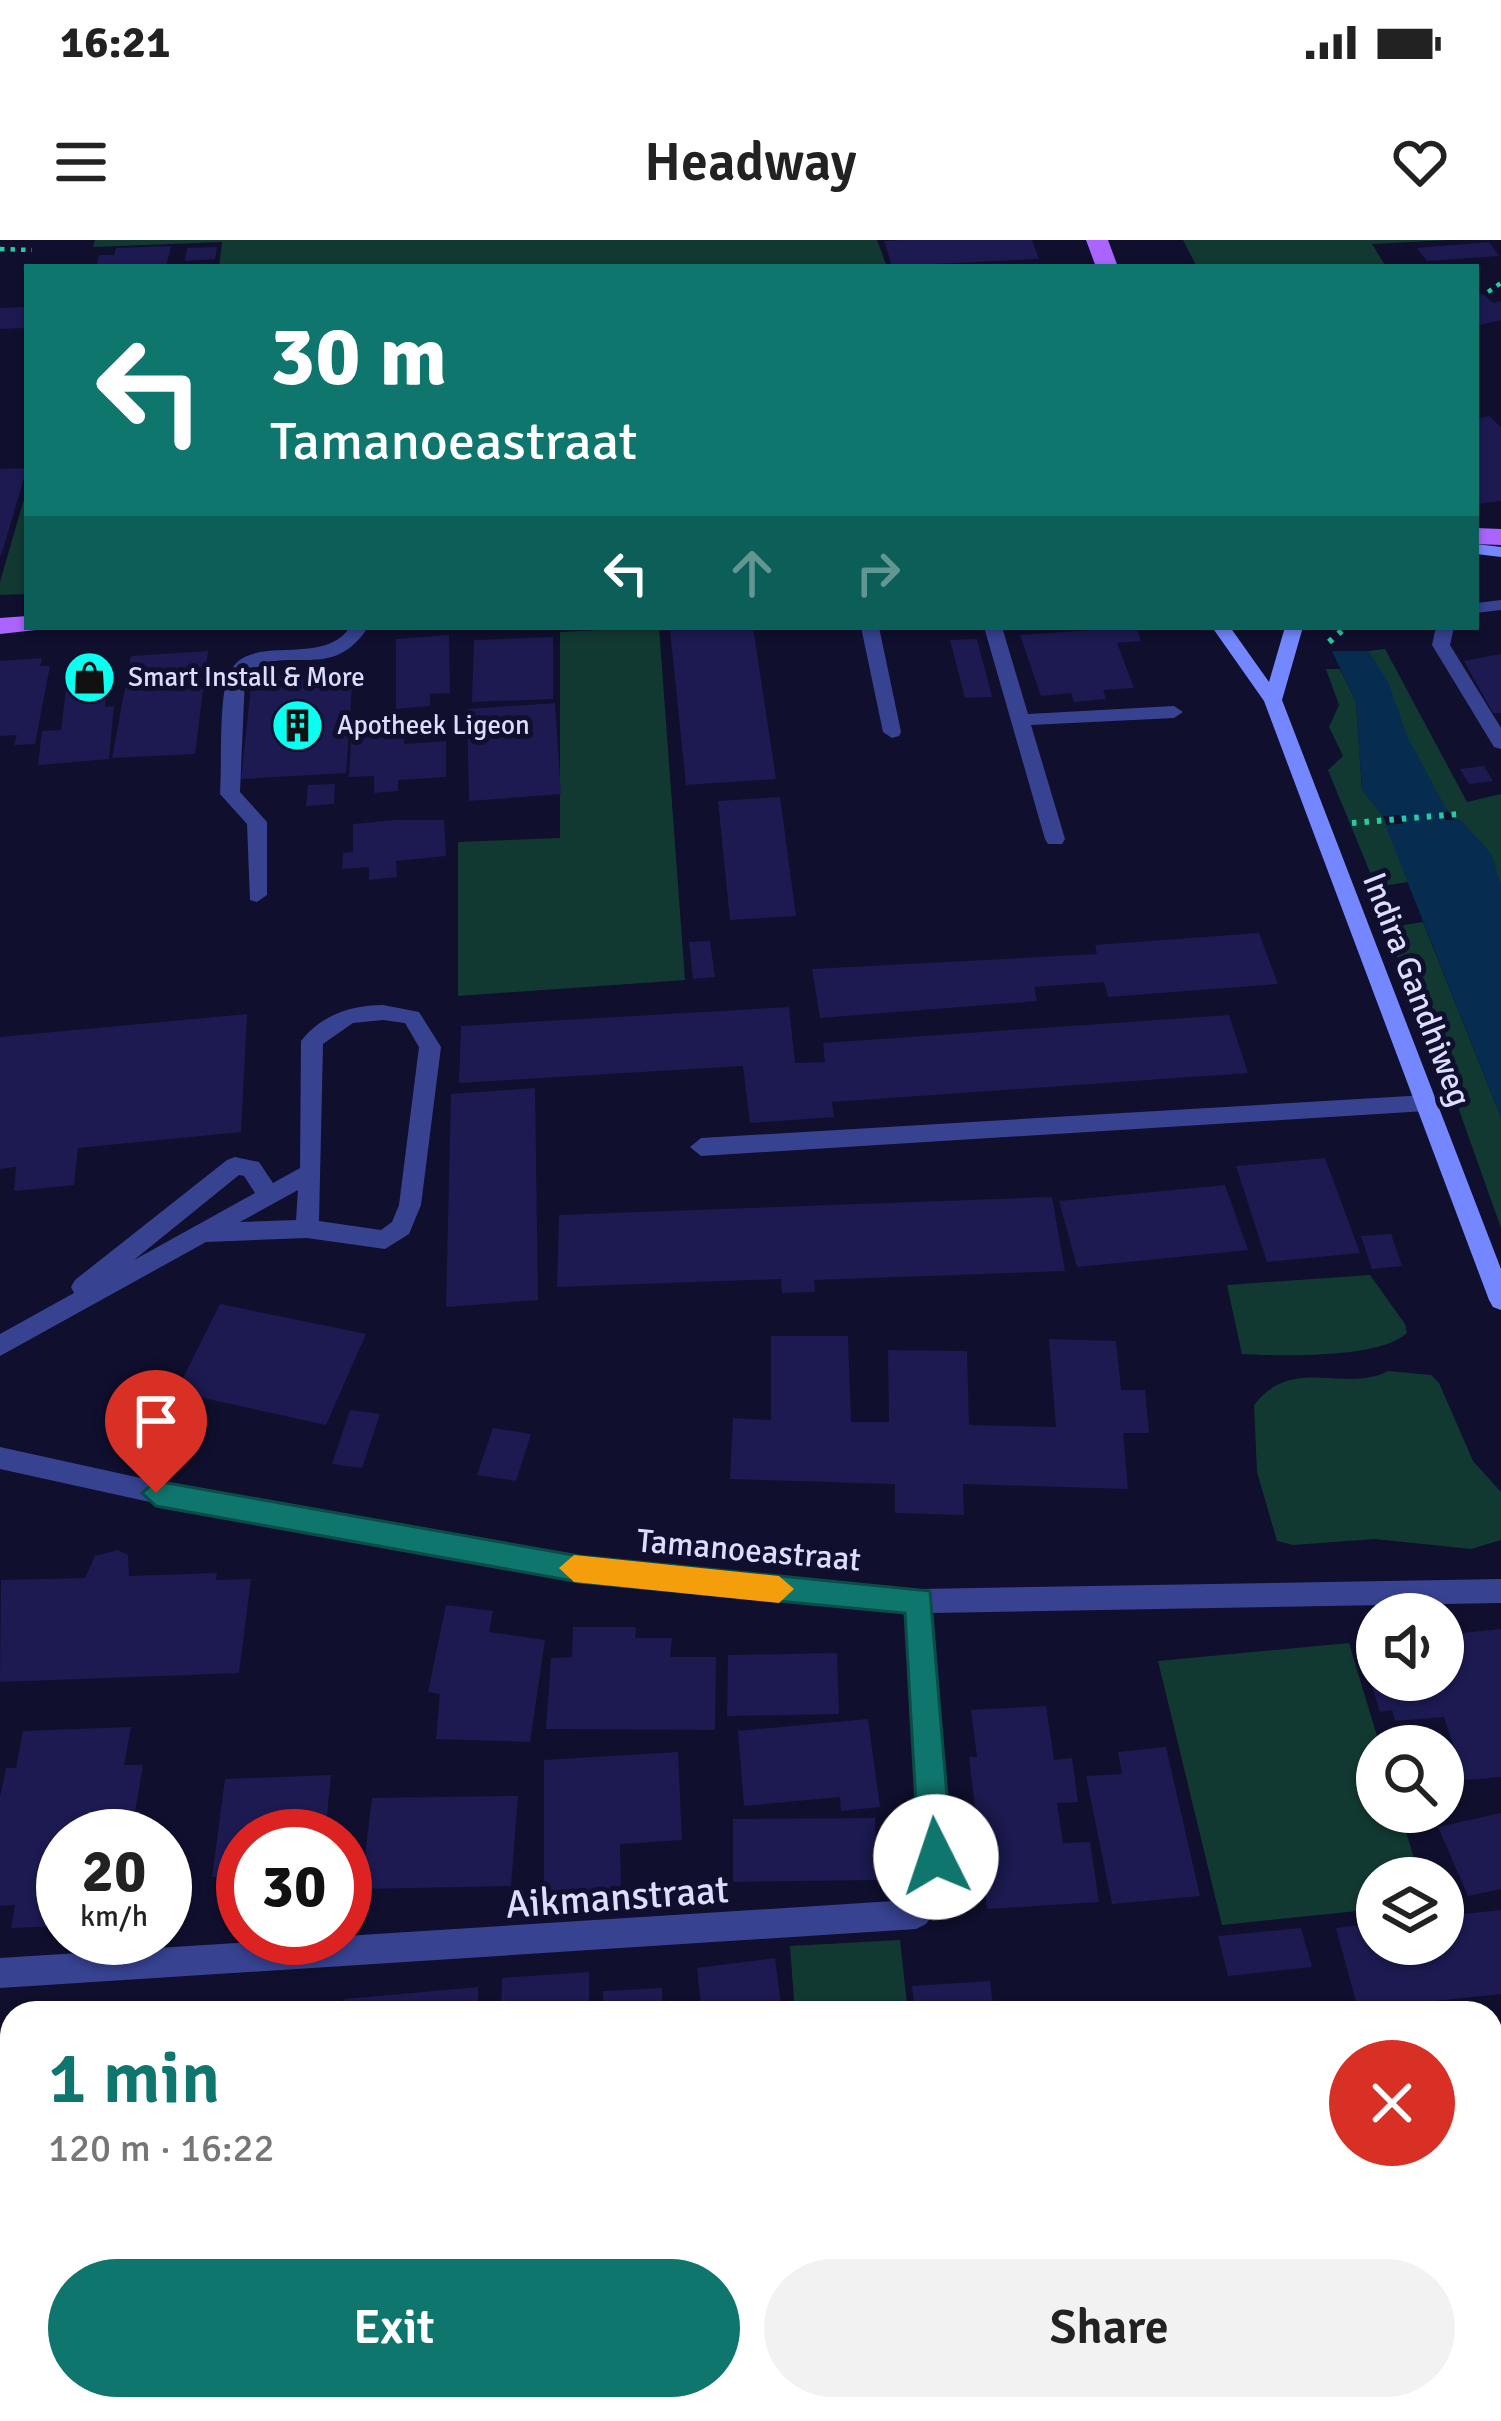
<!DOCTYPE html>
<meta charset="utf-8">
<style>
:root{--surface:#fff;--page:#f2f2f2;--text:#222;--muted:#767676;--accent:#0f766e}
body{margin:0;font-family:Signika,sans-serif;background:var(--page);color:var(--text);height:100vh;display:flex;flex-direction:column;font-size:45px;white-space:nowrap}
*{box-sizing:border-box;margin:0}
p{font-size:39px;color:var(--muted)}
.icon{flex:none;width:66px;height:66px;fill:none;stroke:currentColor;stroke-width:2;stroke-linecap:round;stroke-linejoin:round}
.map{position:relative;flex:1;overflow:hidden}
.drawer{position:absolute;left:0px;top:1761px;width:1503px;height:420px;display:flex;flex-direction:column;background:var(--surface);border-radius:36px 36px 0 0;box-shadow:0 3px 9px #0004}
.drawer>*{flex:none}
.banner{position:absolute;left:24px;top:24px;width:1455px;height:366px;border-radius:0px;box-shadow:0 3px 9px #0004;background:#0f766e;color:#fff;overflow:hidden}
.controls{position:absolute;left:1356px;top:1353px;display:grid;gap:24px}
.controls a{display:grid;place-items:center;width:108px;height:108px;border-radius:50%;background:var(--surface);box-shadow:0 3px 9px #0004;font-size:60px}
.speed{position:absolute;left:36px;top:1569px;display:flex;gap:24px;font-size:60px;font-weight:700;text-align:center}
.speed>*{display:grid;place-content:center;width:156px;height:156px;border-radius:50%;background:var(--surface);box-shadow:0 3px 9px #0004;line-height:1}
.speed small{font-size:30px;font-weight:400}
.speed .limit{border:18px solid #d22;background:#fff;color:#111}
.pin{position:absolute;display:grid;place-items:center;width:102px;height:102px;color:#fff;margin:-123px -51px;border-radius:50% 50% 50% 0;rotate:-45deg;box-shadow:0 0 12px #0007}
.pin .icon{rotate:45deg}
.me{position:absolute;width:132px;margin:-66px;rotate:356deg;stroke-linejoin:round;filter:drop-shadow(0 0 9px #0008)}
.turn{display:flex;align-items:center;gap:42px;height:252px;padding:0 48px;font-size:54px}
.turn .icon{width:156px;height:156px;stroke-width:2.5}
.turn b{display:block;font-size:84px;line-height:102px}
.lanes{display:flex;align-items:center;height:114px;padding:0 48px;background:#0003;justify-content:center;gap:60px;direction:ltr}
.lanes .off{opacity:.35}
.round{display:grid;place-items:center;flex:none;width:126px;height:126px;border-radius:63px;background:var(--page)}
.head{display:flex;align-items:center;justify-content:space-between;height:204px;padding:0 48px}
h1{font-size:72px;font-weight:600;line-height:90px;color:var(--accent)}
.primary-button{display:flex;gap:24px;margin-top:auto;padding:24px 48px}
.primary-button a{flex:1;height:138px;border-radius:72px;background:var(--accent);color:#fff;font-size:48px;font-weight:600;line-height:138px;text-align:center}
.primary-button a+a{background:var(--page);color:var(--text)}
.status{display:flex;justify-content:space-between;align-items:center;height:84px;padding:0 60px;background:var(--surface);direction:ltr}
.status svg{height:33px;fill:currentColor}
header{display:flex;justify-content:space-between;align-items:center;height:156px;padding:0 48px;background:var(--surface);font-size:54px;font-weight:600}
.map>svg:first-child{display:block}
.green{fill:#123931}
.water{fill:#062d50}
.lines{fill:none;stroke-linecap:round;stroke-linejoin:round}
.canal{fill:#062d50;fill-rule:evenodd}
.building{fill:#1c1a51}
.path-far1{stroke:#26caa5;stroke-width:4.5;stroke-dasharray:4.5 6;stroke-linecap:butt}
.path{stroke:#26caa5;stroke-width:6;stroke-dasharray:4.5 8;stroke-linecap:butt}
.lane{fill:#374291;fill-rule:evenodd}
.street{fill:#374291;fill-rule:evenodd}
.secondary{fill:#7487ff;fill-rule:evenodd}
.primary{fill:#ac64ff;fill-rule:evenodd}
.route{fill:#0f766e;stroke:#0a4d48;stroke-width:3}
.slow{fill:#f59e0b}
.labels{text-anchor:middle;stroke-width:10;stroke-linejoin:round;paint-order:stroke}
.far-poi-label{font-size:27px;fill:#dddeff;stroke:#100f2e;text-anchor:start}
.street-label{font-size:33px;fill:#dddeff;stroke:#100f2e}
.near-street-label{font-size:39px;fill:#dddeff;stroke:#100f2e}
</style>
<div class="status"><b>16:21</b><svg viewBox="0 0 49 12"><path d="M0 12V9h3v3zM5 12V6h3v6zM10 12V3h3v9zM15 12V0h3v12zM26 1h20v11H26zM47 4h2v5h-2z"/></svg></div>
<header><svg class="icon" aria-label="menu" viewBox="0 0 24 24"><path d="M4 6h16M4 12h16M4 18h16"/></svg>Headway<svg class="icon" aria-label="heart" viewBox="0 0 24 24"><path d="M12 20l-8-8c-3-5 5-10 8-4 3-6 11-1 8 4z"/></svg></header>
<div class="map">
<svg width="1501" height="2181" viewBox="0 0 1501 2181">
<rect width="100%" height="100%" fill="#100f2e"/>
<path class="green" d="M95 0H877L887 27H219L222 2 93 7Z
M1183 0H1449L1372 4 1386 27H1197Z
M27 249V354L0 355V342Z
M659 387 685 740 458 756V602L560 598V392Z
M1385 409 1467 562 1501 554V645C1485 591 1478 606 1448 571 1408 526 1401 459 1368 411Z
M1326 429H1340L1356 462 1362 550 1383 576 1408 642 1376 647 1328 530 1343 516 1329 487 1339 465Z
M1423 682 1501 878V988L1430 788 1384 688Z
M1370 1035 1405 1084 1407 1093C1380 1119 1279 1116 1242 1114L1227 1045Z
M1388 1131 1431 1135 1439 1143 1473 1221 1501 1252V1300L1471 1309 1375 1299 1293 1305 1277 1301 1257 1232 1254 1165C1293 1114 1345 1154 1388 1131Z
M1349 1403 1380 1506 1377 1572H1400L1420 1638H1377V1669L1222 1685 1158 1421Z
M900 1700 908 1773H795L790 1706Z"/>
<path class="water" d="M1332 411H1368L1388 441 1407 496 1448 572 1383 576 1362 550 1356 462Z
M1460 579 1492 615 1501 645V878L1385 585Z"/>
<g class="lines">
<path class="canal" d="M1391 492 1406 496 1412 506 1501 703V772L1484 767 1477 755 1370 506 1376 496Z"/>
</g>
<path class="building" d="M902 0H1032L1039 19 892 26 884 1Z
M1489 2 1499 16 1427 21 1417 8Z
M171 6 166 27H96L99 15H114L116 8Z
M217 7 215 19 185 21 187 8Z
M1483 54 1493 63 1501 61V80L1476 86V55Z
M27 67V88L0 89V68Z
M1489 176 1501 187V261L1476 264V179Z
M27 228 1 316H0V229Z
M718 387H753L776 539 686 545 670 390Z
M1136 387 1141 401 1117 403 1134 448 1103 450 1106 459 1074 462 1071 453 1041 456 1020 395Z
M449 395 450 453 430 454V466L396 469V399Z
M553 397V459L472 462 474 400Z
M977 399 992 457 965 458 950 400Z
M208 411 195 514 112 518 131 416Z
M1501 414V473H1493L1464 421Z
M42 418 40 426H50L35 504 14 505 17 495 0 496V421Z
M109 428 105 467 114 466 109 519 38 525 42 491 61 490 68 432Z
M353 432 346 533 241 539 252 437Z
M555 463 561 554 469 561 467 469Z
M405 482 404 504 446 501V537L398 540V551L374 553V536L349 537 352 485Z
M1484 526 1493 541 1469 544 1460 529Z
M335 544 334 564 306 566 308 545Z
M780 557 796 676 730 680 718 561Z
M396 580H444L446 616 396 621 397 637 369 640V627L342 629 343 613 353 612V584Z
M1259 693 1278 744 1108 757 1104 742 1034 747 1037 761 820 778 812 729 1097 714 1095 705Z
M710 701 715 737 693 739 689 702Z
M789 767 795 823 825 822 823 803 1229 775 1248 833 832 862 834 877 750 883 743 826 459 843 461 786Z
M247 774 241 892 78 908 74 945 14 951 16 927 0 929V797Z
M535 848 538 1060 446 1067 451 854Z
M1325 918 1360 1013 1267 1022 1236 926Z
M1225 945 1248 1010 1077 1027 1059 961Z
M1052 957 1065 1031 814 1040 815 1052 782 1053 781 1039 557 1047 559 975Z
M1391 994 1402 1026 1372 1029 1361 996Z
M220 1064 366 1094 326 1185 176 1152Z
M771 1096H848L851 1182H889L888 1110 967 1111 969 1185 1056 1187 1049 1099 1116 1101 1121 1150H1145L1149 1193H1123L1128 1249 963 1244 964 1275 895 1273V1244L730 1239 733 1178 771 1180Z
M350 1170 380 1174 362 1228 332 1224Z
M493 1188 531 1194 516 1241 477 1235Z
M118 1310 128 1315 129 1336 217 1333 216 1340 251 1339 239 1433 0 1442 1 1340 85 1338 95 1316Z
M446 1365 493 1371 489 1392 545 1400 530 1502 436 1499 440 1454 428 1452Z
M573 1387H636L635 1398H672L670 1417H716L715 1490 546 1489 551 1418 572 1417Z
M1501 1389V1537L1465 1540 1444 1477 1395 1481 1392 1470 1380 1472 1358 1403 1377 1402V1440H1443V1395Z
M837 1413 839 1474 727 1476 728 1415Z
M1046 1466 1054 1520 1072 1518 1078 1562 1057 1563 1063 1603 1090 1602 1099 1662 987 1669 969 1517H977L971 1470Z
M868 1479 880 1567 841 1571 840 1557 744 1566 738 1491Z
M131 1487 124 1525H143L131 1596H63V1686L11 1688 15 1665 0 1666V1557L6 1528H16L23 1491Z
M1166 1507 1200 1656 1112 1664 1086 1536 1122 1534 1118 1512Z
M678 1512 682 1600 620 1604 621 1651 544 1657V1520Z
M331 1535 325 1596H243V1636L212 1637 225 1539Z
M518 1556 511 1646 361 1649 372 1558Z
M1501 1573V1649L1468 1656 1438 1587Z
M875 1578 877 1640 733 1642V1579Z
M1501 1670V1754L1358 1769 1336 1688 1377 1683V1704H1443V1676Z
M1301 1688 1312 1727 1228 1736 1218 1696Z
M775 1718 782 1773H702L697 1728Z
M589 1732V1773H501L502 1738Z
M990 1741 994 1773H915L912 1746Z
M478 1747V1773H344L345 1759Z
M662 1748V1773H604L603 1751Z
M203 1762 202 1773H116V1770Z
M1501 1806V1926L1491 1927V1807Z
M12 1823V2021L0 2022V1824Z
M12 2082V2169H92L91 2181H0V2083Z
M106 2169H524V2181H105Z
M551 2169H762V2172L667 2181H551Z"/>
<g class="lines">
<path class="path-far1" d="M0 9 32 10
M1488 52 1501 43"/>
<path class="path" d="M1329 402 1346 387
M1352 583 1459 574"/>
<path class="lane" d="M1501 360V370L1476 373V363Z
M350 387H368C330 448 279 397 245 438L240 552 267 582V655L257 662 250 660 247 584 220 554C222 524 219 466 227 439 242 387 322 431 350 387Z
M861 387H879L901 492 899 496 892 498 883 492Z
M984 387H1002L1028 474 1174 466 1183 472 1174 478 1031 485 1065 599 1062 604H1048L1045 599Z
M1436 387H1454L1450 405 1501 488V509L1494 507 1432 405Z
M383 765 419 772 441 807 421 965 409 994 385 1009 307 998 206 1002 0 1116V1094L74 1053 71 1047 75 1040 227 920 235 917 259 922 273 943 300 928 301 801C321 775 352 765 383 765ZM383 780 405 783 419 807 399 965 392 982 381 990 319 981 323 804 353 783ZM239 935 244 936 255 953 134 1020ZM298 950 296 980 240 982Z
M1426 855 1437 863 1426 871 701 916 690 907 701 898Z
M1072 2169H1231L1226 2181H1067Z"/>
<path class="street" d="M0 1207 236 1259 579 1317 729 1333 919 1349 1501 1339V1363L933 1373 954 1644 926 1684 916 1689 0 1748V1718L909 1660 924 1640 906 1372 579 1341 236 1281 0 1229Z"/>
<path class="secondary" d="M1476 304 1501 307V317L1476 314Z
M1212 387H1230L1269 442 1285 387H1303L1282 460 1501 1029V1070L1493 1067 1489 1060 1264 461Z"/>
<path class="primary" d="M1086 0H1108L1118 27H1096Z
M1476 288 1501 289V305L1476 304Z
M27 376V387L36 390 0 394V378Z"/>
</g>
<path class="route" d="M156 1241 579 1316 930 1351 952 1617 947 1629 936 1633 924 1629 919 1617 905 1373 579 1342 156 1266 142 1253Z"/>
<path class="slow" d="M574 1315 779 1336 794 1349 779 1363 574 1342 559 1328Z"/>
<defs>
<symbol id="shop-disc" viewBox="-11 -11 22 22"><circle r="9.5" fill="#09ffef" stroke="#100f2e"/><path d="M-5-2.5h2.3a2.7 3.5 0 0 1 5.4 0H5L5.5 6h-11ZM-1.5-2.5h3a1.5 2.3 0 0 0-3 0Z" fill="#111"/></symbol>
<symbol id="building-disc" viewBox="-11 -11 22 22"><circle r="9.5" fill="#09ffef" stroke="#100f2e"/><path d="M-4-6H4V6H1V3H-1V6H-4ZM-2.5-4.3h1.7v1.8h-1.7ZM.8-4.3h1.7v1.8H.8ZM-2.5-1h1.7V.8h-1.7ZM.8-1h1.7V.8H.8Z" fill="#111"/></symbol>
</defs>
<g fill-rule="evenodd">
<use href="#shop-disc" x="60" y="408" width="59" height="59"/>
<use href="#building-disc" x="268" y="456" width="59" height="59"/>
</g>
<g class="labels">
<g class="far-poi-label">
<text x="128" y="446">Smart Install &amp; More</text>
<text x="337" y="494">Apotheek Ligeon</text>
</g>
<g class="street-label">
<text transform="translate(1418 749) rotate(69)" y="12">Indira Gandhiweg</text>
<text transform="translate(749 1309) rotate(5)" y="12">Tamanoeastraat</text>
</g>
<g class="near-street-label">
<text transform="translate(617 1656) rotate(-4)" y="14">Aikmanstraat</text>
</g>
</g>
</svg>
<div class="controls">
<a><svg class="icon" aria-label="sound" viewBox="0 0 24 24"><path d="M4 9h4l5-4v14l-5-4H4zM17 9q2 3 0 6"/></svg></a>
<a><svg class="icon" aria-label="search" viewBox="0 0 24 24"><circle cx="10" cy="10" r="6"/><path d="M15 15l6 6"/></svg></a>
<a><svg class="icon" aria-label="layers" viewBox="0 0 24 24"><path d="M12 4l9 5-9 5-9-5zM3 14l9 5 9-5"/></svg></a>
</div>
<div class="speed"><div>20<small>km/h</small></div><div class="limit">30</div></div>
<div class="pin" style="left:156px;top:1253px;background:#d93025"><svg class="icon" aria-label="arrive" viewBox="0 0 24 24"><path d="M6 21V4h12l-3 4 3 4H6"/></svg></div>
<svg class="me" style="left:936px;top:1617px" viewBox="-20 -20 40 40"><circle r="19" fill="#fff"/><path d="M0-13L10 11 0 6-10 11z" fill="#0f766e"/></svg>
<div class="banner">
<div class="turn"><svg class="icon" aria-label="left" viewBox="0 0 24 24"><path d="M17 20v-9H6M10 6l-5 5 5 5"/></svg><div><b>30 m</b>Tamanoeastraat</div></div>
<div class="lanes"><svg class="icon" aria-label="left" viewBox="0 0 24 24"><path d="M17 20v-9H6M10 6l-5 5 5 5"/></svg><svg class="icon off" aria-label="ahead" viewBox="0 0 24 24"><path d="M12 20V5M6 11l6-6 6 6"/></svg><svg class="icon off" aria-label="right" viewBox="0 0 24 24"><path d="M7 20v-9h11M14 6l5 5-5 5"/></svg></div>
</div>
<section class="drawer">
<div class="head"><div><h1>1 min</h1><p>120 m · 16:22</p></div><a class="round" style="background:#d93025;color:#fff"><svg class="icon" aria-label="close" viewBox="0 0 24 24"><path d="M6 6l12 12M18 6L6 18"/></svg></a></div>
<div class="primary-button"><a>Exit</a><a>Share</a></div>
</section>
</div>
